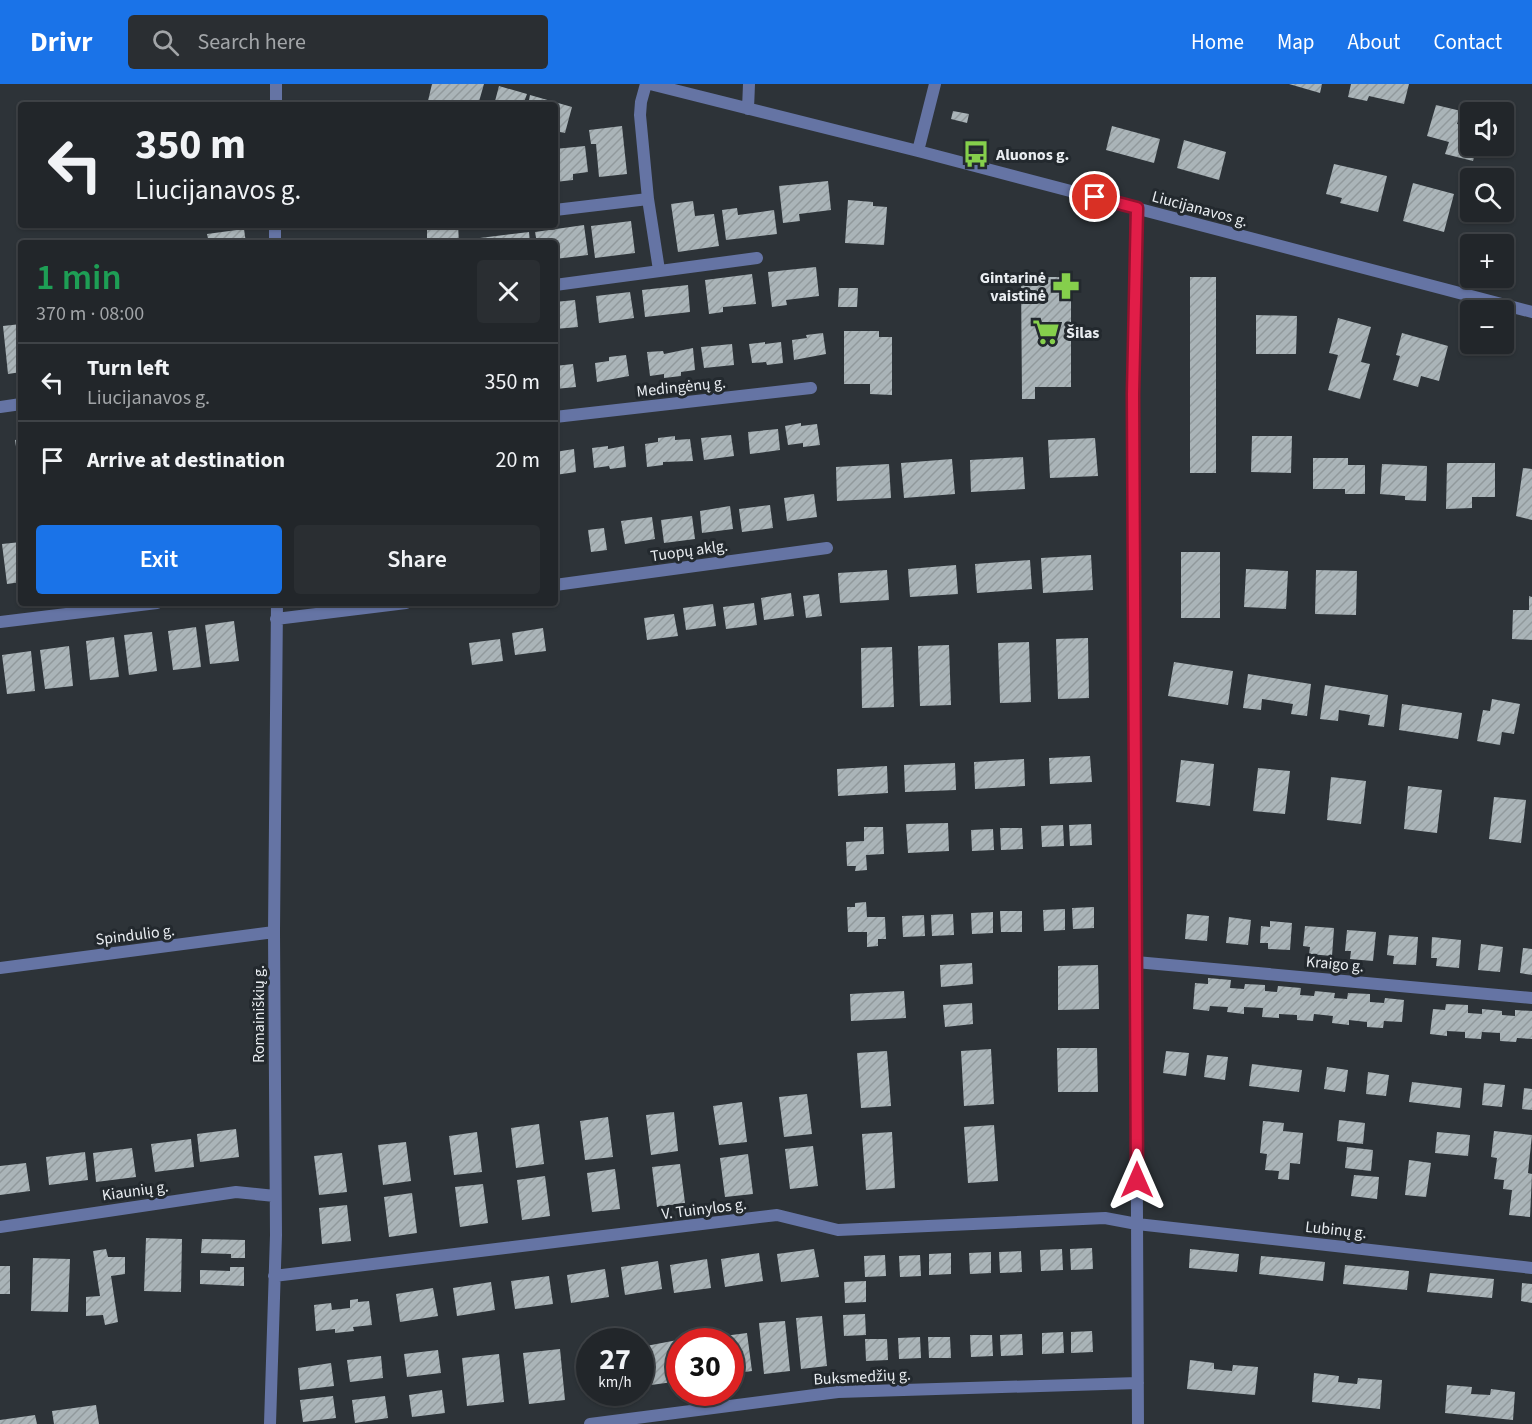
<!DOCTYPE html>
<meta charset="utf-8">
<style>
:root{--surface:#22262a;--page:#2a2e32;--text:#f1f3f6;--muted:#a2a5a8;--line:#3f4347;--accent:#1a73e8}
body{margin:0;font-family:"Source Sans 3",sans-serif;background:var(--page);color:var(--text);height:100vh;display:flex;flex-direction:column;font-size:22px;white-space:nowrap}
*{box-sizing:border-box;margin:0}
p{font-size:20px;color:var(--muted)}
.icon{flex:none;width:33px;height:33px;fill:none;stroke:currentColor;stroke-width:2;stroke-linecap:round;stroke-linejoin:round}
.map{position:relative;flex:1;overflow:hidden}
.sheet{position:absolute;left:18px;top:156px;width:540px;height:366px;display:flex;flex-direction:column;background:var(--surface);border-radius:6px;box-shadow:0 2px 4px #0004,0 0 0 2px var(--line)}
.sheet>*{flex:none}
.top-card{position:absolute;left:18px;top:18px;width:540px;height:126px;border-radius:6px;box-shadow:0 2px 4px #0004,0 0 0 2px var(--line);background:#22262a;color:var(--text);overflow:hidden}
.fabs{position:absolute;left:1460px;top:18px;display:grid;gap:12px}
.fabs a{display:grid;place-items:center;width:54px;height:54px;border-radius:6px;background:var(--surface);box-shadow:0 2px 4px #0004,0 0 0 2px var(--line);font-size:30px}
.speed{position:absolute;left:576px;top:1244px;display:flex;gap:12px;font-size:30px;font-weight:700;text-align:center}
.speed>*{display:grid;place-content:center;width:78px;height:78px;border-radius:50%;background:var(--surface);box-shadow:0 2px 4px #0004,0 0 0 2px var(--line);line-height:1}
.speed small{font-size:15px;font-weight:400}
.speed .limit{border:9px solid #d22;background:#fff;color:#111}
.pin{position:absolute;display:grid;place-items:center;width:51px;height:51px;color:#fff;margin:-26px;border:3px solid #fff;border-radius:50%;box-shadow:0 2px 6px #0007}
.me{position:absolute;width:66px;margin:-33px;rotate:0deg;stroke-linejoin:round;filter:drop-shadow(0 0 4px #0008)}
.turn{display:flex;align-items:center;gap:21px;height:126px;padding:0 18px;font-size:27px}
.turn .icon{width:78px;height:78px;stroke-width:2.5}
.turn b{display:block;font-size:42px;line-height:51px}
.round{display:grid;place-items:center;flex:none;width:63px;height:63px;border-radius:6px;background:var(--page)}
.summary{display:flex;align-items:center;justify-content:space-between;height:102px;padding:0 18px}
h1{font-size:36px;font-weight:600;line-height:45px;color:#1e9e55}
.primary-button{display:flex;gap:12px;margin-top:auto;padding:12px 18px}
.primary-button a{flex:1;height:69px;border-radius:6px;background:var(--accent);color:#fff;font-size:24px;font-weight:600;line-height:69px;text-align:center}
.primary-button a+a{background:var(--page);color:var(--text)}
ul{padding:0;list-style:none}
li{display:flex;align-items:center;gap:18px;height:78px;padding:0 18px;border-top:2px solid var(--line)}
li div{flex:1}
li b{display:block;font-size:22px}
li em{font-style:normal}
header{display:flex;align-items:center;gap:36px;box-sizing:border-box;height:84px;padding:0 30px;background:var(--accent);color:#fff}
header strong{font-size:28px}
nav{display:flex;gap:33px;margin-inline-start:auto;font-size:21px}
.search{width:420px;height:54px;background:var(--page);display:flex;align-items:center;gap:15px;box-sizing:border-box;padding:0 21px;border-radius:6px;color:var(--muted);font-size:22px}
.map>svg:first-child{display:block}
.building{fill:url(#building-hatch)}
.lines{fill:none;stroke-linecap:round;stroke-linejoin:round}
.street{stroke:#6574a4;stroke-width:12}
.route-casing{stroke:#92132f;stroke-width:15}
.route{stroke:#e11d48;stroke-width:10}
.labels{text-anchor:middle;stroke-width:6;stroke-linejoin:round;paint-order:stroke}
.poi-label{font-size:16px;font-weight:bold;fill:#e9edf1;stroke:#23292e;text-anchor:start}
.street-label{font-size:16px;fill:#e9edf1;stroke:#23292e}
</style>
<header>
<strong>Drivr</strong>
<div class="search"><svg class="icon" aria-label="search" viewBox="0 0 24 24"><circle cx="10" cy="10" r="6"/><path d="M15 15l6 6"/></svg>Search here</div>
<nav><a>Home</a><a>Map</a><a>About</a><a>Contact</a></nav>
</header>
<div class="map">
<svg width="1532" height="1340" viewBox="0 0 1532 1340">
<defs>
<pattern id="building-hatch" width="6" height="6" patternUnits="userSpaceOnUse" patternTransform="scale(1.5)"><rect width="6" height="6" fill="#aab4b8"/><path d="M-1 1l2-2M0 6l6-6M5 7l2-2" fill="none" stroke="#91999c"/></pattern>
</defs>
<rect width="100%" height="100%" fill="#2d3338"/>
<path class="building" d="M432 0H484L478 21H427Z
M1289 0H1322L1320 9Z
M1351 0H1409L1404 20 1369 12 1367 17 1348 13Z
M499 2 527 10 523 21H494Z
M530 11 572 23 565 49 555 47V21H528Z
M1436 21 1461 27 1457 40 1470 43V62H1477L1473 77 1445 70 1449 58 1427 52Z
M953 27 969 30 967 39 951 35Z
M622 42 627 90 599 93 596 60H591L589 46Z
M1112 42 1160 55 1154 79 1106 66Z
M1184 56 1226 68 1219 96 1177 84Z
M585 62 588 88 573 90V96L555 98V65Z
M1334 80 1387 92 1378 128 1340 119 1342 114 1326 110Z
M828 97 831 126 799 130 800 137 783 139 779 102Z
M1413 99 1454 110 1444 148 1403 137Z
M848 116 873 118V122L887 123 884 161 845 159Z
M693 117 695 132 714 130 719 162 678 168 671 120Z
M737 124 738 131 774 126 777 150 726 156 722 126Z
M631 137 635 169 595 174 591 142Z
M427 141H458L459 159H427Z
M584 141 588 171 555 175V159H537L535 148Z
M244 145 246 159H209L207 150Z
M529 148 530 159H481L480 154Z
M180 154 181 159H150V158Z
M816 183 819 212 786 216 787 221 772 223 768 188Z
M752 190 756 220 723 223V228L709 230 705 196Z
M1021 193H1071V303H1035V315H1022Z
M1190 193H1216V389H1190Z
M688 201 690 228 645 233 642 206Z
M839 204H858L857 223H838Z
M630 208 634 234 599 239 596 212Z
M575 216 578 243 555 245V218Z
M1256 231 1297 232 1296 270H1256Z
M1338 234 1371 243 1361 278 1370 280 1360 315 1328 306 1338 271 1329 269Z
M21 240V288L8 290 3 242Z
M844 247H879V253H892V311L870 310V300H844Z
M823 249 826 270 794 276 792 256 807 254 806 251Z
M1402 249 1448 262 1439 297 1421 292 1418 303 1393 296 1400 272 1396 271Z
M765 258V260L781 258 783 279 767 281 766 278 752 279 749 260Z
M732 260 734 281 704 284 701 263Z
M693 264 695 286 681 288V292L664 294V290L650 292 647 268 663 267 664 270Z
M626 271 629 292 597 298 595 279 609 277V273Z
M573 280 576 303 555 305V282Z
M801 339V342L817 340 820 361 803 363V359L788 361 785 342Z
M778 345 780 366 750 370 748 348Z
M731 351 734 372 704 376 701 354Z
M675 352V356L690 355 693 377 663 378V381L647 383 645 360 658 358V354Z
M1252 352H1292L1291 389 1251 388Z
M1095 354 1098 392 1050 394 1048 356Z
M21 355V390H20L15 356Z
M608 362V365L624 362 626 383 610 385 609 382 594 384 592 364Z
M574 365 576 388 555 391V368Z
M1023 373 1025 405 971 408 970 376Z
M1313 374H1348V381H1365V410H1345V405H1313Z
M952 375 955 410 904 414 901 379Z
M1447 379H1495V413H1472V424L1446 425Z
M889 380 891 414 837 417 836 383Z
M1382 380 1427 382 1426 417 1405 416V412L1380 410Z
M1523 384 1532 385V436L1516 432Z
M814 410 817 433 787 437 784 414Z
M770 421 773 444 742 448 739 425Z
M730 422 733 445 702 449 700 427Z
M692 432 695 455 664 459 661 436Z
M652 433 655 455 625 460 621 437Z
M604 444 607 466 591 468 588 446Z
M21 458V498L7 500 2 460Z
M1181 468H1220V534H1181Z
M1091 471 1093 506 1043 509 1041 474Z
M1030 476 1032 505 977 509 975 480Z
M956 481 958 510 910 513 908 485Z
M1246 485 1288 487 1286 525 1244 523Z
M887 486 889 516 840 519 838 489Z
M1316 486 1357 487 1356 531 1315 530Z
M791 509 794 532 764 536 761 514Z
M819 510 822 532 806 534 803 512Z
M1529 512 1532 513V556L1512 555 1513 526H1529Z
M754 519 757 541 726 545 723 523Z
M713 520 716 542 686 546 683 524Z
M674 530 678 552 647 556 644 534Z
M234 537 239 577 210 580 205 541Z
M196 543 201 583 173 586 168 547Z
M543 544 546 567 515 571 512 549Z
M152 548 157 587 129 591 124 551Z
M114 553 119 593 90 596 86 557Z
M1088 554 1089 614 1058 615 1056 555Z
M500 555 503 577 472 581 469 559Z
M1029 558 1031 618 1000 619 998 559Z
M949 561 951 621 920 622 918 562Z
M69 562 73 602 45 605 40 566Z
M892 563 894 623 862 624 861 564Z
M31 567 35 607 7 610 2 571Z
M1174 578 1233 587 1228 621 1168 612Z
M1248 590 1311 600 1307 632 1291 630 1293 620 1262 615 1261 626 1243 624Z
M1325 601 1388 611 1384 643 1368 641 1370 631 1339 626 1338 637 1320 635Z
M1492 615 1520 620 1514 650 1502 648 1500 661 1477 657 1483 626 1490 627Z
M1402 620 1462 629 1458 655 1399 646Z
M1090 672 1092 698 1050 700 1049 674Z
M1024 675 1025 702 975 705 974 678Z
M1181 676 1214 680 1210 722 1176 718Z
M955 679 956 706 905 708 904 681Z
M887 682 888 709 838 712 837 685Z
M1258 684 1290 687 1285 730 1253 727Z
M1331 693 1366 697 1361 740 1327 736Z
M1408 702 1442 706 1437 749 1404 745Z
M1494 713 1526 716 1521 759 1489 755Z
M948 739 949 767 908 769 906 740Z
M1091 740 1092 761 1070 762 1069 741Z
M1063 741 1064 762 1042 763 1041 742Z
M864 743H883L884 770 866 771 867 786 855 787 856 782H847L846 758 864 757Z
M1000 744H1022L1023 765 1001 766Z
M993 745 994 766 972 767 971 746Z
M866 818 867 833H885L886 855H878V862L867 863V848H848L847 823H855V819Z
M1094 823V844L1073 845 1072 824Z
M1065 825V846L1044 847 1043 826Z
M1000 827H1022V848H1001Z
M993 828V849L972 850 971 829Z
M953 830 954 851 932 852 931 831Z
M1187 830 1209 832 1207 857 1185 855Z
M924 831 925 852 903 853 902 832Z
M1229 833 1251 836 1248 861 1226 859Z
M1270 837 1292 839 1290 866 1268 865V859H1260L1261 842 1270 843Z
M1305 842 1334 844 1332 872 1309 870 1310 863 1303 862Z
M1347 846 1376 848 1373 877 1350 875 1351 867H1345Z
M1389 851 1418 853 1416 881 1393 880 1394 872 1387 871Z
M1432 853 1461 856 1459 884 1436 882 1437 874H1431Z
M1481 860 1503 863 1500 888 1478 886Z
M1523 864 1532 865V891L1520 889Z
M972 879 973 900 941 903 940 881Z
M1098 881 1099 925 1058 926V882Z
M1208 894 1231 896 1230 904 1244 905 1245 900 1265 901V907L1277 908 1278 902 1301 904 1300 911 1314 912 1315 907 1335 909 1334 914 1347 915 1348 909 1370 910V918L1384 919 1385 914 1404 916 1402 938 1384 937 1383 944 1367 943V938L1349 936V941L1332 939 1333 932 1314 930 1313 937 1297 936V931L1279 930V934L1262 933 1263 924 1244 923V930L1227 928 1228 923 1210 922 1209 927 1193 925 1195 899 1208 900Z
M904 907 906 934 851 937 850 910Z
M972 919 973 940 945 943 943 921Z
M1446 920 1468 921V929L1482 930V925L1502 927V931L1515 932V926L1532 927V955L1517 954 1516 958 1500 957V949L1482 948 1481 955 1465 954V948L1447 947V952L1430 950 1433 925 1445 926Z
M1057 964H1097L1098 1008H1058Z
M991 965 994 1020 964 1022 961 967Z
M887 967 891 1022 861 1024 857 969Z
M1166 967 1189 969 1186 992 1163 989Z
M1207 971 1228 973 1225 996 1204 993Z
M1252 980 1302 986 1299 1008 1249 1002Z
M1327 983 1348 986 1345 1008 1324 1005Z
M1368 988 1389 991 1386 1012 1366 1010Z
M1412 998 1462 1004 1460 1024 1409 1018Z
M1484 999 1505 1001 1502 1023 1482 1021Z
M1524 1004 1532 1005V1026L1522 1025Z
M807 1010 812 1050 784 1053 779 1013Z
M742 1018 747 1058 719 1061 713 1022Z
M674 1028 678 1067 651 1071 646 1031Z
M608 1033 613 1073 585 1076 580 1037Z
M1339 1036 1365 1039 1363 1060 1337 1057Z
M1263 1037 1284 1039 1283 1047 1303 1049 1300 1080 1290 1079 1289 1096 1278 1095 1279 1087 1265 1086 1267 1070 1260 1069Z
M539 1040 544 1080 516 1084 511 1044Z
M994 1041 998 1097 968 1099 964 1043Z
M236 1045 239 1073 200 1078 197 1050Z
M1494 1047 1532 1051 1528 1089 1532 1090 1530 1133 1509 1131 1512 1106 1503 1105 1504 1096 1494 1095 1497 1074 1491 1073Z
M477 1048 482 1088 454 1091 449 1052Z
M892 1048 895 1104 866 1106 862 1050Z
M1437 1048 1470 1051 1468 1072 1435 1069Z
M191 1055 194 1083 155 1088 151 1060Z
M406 1058 411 1097 383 1101 378 1061Z
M813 1062 818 1102 790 1105 785 1065Z
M1347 1063 1373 1066 1371 1087 1345 1084Z
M132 1064 136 1093 96 1098 93 1069Z
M85 1068 88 1096 49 1101 46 1073Z
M342 1069 347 1108 319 1111 314 1072Z
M748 1070 753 1110 725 1113 720 1074Z
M1409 1076 1431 1079 1426 1113 1405 1111Z
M26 1079 30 1107 0 1111V1082Z
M680 1080 685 1119 657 1123 652 1083Z
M615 1085 620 1125 592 1128 587 1089Z
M1354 1091 1379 1093 1377 1115 1351 1112Z
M545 1092 550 1132 522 1136 517 1096Z
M483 1100 488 1139 460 1143 455 1103Z
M412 1109 417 1149 389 1153 384 1113Z
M347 1121 351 1157 322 1160 319 1124Z
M146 1154 182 1155 181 1208 144 1207Z
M202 1155 245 1156V1174H231V1170L201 1169Z
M1092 1164 1093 1185 1071 1186 1070 1165Z
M106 1165 108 1173H125V1190L111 1192 118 1238 105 1241 103 1231 86 1232V1213L100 1212 93 1167Z
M814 1165 819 1193 781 1198 777 1170Z
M1062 1165 1063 1186 1041 1187 1040 1166Z
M1190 1165 1239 1170 1237 1188 1189 1184Z
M1021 1167 1022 1188 1000 1189 999 1168Z
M991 1168V1189L970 1190 969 1169Z
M759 1169 763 1197 725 1203 721 1175Z
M951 1169V1190L929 1191V1170Z
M885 1171 886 1192 865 1193 864 1172Z
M920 1171 921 1192 900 1193 899 1172Z
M1261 1172 1325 1178 1323 1197 1259 1190Z
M33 1174 70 1175 68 1228 31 1227Z
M707 1175 711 1204 674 1209 670 1181Z
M658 1177 662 1205 625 1211 621 1183Z
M1345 1181 1409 1187 1407 1206 1343 1200Z
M0 1182H10V1210H0Z
M230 1183H244V1202L200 1200V1186L230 1187Z
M605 1185 609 1213 571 1219 567 1191Z
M1430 1189 1494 1195 1492 1214 1427 1208Z
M549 1192 553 1220 515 1225 511 1197Z
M866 1197V1218L845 1219 844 1198Z
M491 1198 495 1226 457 1232 453 1204Z
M1522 1199 1532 1200V1219L1521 1217Z
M433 1204 438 1232 400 1238 396 1210Z
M358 1215V1218L369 1217 372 1241 353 1243 354 1247 335 1249V1245L316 1247 314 1221 331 1219 332 1226 350 1224V1216Z
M865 1230 866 1251 844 1252 843 1231Z
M822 1232 827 1282 801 1285 796 1234Z
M785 1237 790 1287 764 1290 759 1239Z
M1092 1247 1093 1268 1071 1269V1248Z
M1063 1248 1064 1269 1042 1270V1249Z
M747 1249 752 1287 730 1290V1257L715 1256 724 1254V1252Z
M1022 1250 1023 1271 1001 1272 1000 1251Z
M970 1251H992L993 1272 971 1273Z
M920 1253 921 1274 899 1275 898 1254Z
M928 1253H950L951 1274H929Z
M688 1254V1257H680V1294L673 1295V1298L651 1301 646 1262Z
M865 1255H887L888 1276 866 1277Z
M560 1265 565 1316 529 1320 523 1269Z
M438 1266 441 1289 407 1293 404 1270Z
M590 1269V1299H588L584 1270Z
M499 1270 504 1318 467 1322 462 1274Z
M381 1272 383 1294 350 1298 347 1276Z
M1190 1276 1214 1279V1285L1232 1287 1233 1281 1258 1283 1255 1311 1187 1305Z
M331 1279 334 1302 300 1306 298 1284Z
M1314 1289 1339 1292 1338 1298 1357 1300 1358 1294 1382 1296 1380 1325 1312 1318Z
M1447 1301 1472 1303 1471 1310 1490 1311 1491 1305 1515 1308 1513 1336 1445 1329Z
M442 1306 445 1329 412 1333 409 1311Z
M333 1312 336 1334 303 1338 300 1316Z
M385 1312 388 1334 355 1339 352 1316Z
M96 1321 99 1340H54L52 1327Z
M35 1331 37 1340H0V1336Z"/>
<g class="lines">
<path class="street" d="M650 0 918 67 1532 228
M276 21V0
M748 25 749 0
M918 67 935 0
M648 115 659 186
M1136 124 1133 310 1138 1340
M555 126 648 115 640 31 641 18 646 0
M275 159V141
M555 201 757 174
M0 323 21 320
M555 333 811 304
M555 501 827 464
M276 535 406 519
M0 538 157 519
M1136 878 1532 914
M0 884 274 848
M0 1143 236 1108 275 1112
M274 1192 777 1131 838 1146 1105 1134 1137 1140 1532 1184
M270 1340 276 1151 274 848 277 519
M590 1340 838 1308 1138 1299"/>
</g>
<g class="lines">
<defs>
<path id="route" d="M1095 113 1137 124 1133 310 1137 1096"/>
</defs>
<use href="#route" class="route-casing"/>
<use href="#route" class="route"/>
</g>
<defs>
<symbol id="bus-bare" viewBox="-9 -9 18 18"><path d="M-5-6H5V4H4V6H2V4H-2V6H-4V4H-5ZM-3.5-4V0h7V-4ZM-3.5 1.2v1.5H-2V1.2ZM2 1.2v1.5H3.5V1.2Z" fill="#85cf4c" stroke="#23292e" stroke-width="2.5" paint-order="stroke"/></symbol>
<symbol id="pharmacy-bare" viewBox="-9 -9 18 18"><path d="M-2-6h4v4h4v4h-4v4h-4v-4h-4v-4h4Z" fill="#85cf4c" stroke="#23292e" stroke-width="2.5" paint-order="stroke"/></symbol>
<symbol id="supermarket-bare" viewBox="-9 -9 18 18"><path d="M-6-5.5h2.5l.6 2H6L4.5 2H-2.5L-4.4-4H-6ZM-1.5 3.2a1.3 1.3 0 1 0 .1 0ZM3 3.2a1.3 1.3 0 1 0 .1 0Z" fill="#85cf4c" stroke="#23292e" stroke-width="2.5" paint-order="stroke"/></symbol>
</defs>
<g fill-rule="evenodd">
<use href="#bus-bare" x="957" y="51" width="38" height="38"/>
<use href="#pharmacy-bare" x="1047" y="183" width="38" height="38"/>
<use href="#supermarket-bare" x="1027" y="229" width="38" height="38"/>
</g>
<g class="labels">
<g class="poi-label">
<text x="996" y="76">Aluonos g.</text>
<text x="1046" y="199" text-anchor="end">Gintarinė<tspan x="1046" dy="18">vaistinė</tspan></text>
<text x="1066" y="254">Šilas</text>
</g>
<g class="street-label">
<text transform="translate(1200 124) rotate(15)" y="6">Liucijanavos g.</text>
<text transform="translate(681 302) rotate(-6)" y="6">Medingėnų g.</text>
<text transform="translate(689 466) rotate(-8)" y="6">Tuopų aklg.</text>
<text transform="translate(135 850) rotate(-7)" y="6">Spindulio g.</text>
<text transform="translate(1335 879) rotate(5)" y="6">Kraigo g.</text>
<text transform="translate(258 930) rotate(-90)" y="6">Romainiškių g.</text>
<text transform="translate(135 1106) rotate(-8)" y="6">Kiaunių g.</text>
<text transform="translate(704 1124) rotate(-7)" y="6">V. Tuinylos g.</text>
<text transform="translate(1336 1145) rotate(6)" y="6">Lubinų g.</text>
<text transform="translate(862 1292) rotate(-3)" y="6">Buksmedžių g.</text>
</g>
</g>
</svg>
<div class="fabs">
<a><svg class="icon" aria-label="sound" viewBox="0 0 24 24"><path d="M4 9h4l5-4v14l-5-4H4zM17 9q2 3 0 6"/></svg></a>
<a><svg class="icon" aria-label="search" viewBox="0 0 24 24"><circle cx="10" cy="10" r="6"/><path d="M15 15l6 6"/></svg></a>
<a>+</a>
<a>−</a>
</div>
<div class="speed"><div>27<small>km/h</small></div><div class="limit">30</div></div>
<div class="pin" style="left:1095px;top:113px;background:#d93025"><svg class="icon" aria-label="arrive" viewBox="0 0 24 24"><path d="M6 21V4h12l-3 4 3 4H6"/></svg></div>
<svg class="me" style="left:1137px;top:1096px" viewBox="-20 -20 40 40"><path d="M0-17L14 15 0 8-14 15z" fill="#e11d48" stroke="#fff" stroke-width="4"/></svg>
<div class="top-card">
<div class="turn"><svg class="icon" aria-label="left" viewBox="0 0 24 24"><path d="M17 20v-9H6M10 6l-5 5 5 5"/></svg><div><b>350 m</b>Liucijanavos g.</div></div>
</div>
<section class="sheet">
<div class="summary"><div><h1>1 min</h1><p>370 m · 08:00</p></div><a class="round"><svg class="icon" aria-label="close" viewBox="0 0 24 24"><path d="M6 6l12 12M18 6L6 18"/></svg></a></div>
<ul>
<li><svg class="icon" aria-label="left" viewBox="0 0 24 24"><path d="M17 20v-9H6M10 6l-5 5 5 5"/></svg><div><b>Turn left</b><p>Liucijanavos g.</p></div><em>350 m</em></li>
<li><svg class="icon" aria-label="arrive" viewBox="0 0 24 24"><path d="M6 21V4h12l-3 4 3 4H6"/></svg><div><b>Arrive at destination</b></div><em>20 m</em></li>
</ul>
<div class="primary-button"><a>Exit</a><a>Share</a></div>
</section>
</div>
